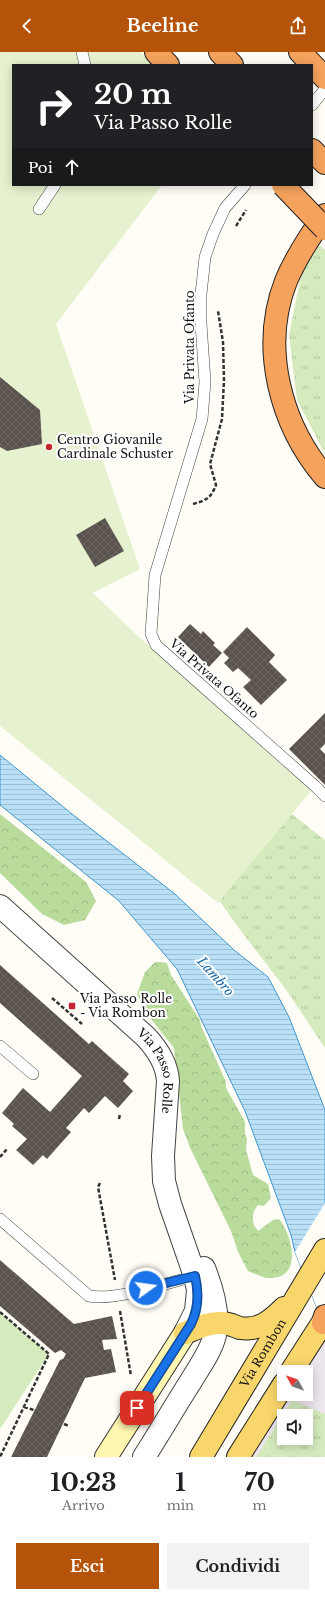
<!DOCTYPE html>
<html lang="it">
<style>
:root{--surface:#fff;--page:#f2f2f2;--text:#202124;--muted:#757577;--accent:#b45309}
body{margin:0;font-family:"Libre Baskerville",serif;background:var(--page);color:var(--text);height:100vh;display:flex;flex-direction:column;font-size:15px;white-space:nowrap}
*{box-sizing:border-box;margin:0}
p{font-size:13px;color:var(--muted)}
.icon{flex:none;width:22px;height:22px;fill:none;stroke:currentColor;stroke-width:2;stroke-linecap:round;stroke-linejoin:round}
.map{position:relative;height:1405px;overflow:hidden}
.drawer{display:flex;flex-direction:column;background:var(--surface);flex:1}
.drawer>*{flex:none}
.top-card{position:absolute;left:12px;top:12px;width:301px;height:122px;border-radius:0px;box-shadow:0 2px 10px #0003;background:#202124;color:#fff;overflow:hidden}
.needle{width:26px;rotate:310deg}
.tools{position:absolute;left:277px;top:1313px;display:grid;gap:8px}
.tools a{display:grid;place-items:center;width:36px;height:36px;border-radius:0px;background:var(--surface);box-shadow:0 2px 10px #0003;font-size:20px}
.pin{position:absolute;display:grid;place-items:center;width:34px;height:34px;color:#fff;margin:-17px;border-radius:8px;box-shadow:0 2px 6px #0006}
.me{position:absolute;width:44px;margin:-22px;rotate:76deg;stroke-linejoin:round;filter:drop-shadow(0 0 3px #0008)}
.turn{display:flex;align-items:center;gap:14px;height:84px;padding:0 16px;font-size:18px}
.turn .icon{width:52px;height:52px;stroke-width:2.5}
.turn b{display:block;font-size:28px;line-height:34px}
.then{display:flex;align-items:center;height:38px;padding:0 16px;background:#0003;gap:8px;font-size:15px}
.eta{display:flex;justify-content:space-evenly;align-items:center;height:68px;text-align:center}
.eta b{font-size:24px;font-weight:700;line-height:28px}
.primary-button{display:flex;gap:8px;margin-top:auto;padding:8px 16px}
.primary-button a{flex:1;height:46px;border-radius:0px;background:var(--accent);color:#fff;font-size:16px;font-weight:700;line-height:46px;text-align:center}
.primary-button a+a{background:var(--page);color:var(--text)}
header{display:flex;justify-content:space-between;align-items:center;height:52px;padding:0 16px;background:var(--accent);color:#fff;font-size:18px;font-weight:700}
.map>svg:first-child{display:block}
.industrial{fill:#eee6ef;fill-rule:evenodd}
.grass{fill:url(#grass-tufts);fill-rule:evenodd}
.forest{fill:url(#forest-crowns)}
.park{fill:#d5ebbd}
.pitch{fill:#e6f2cf}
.water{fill:url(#water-rules);stroke:#3f96cf}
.pier{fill:#fffdf5}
.building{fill:url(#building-cross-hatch)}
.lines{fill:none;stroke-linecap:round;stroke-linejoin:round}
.lane-casing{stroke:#444;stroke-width:12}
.street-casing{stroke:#444;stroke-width:24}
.secondary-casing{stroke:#333;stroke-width:24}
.primary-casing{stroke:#222;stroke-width:24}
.highway-casing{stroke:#222;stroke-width:24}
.path{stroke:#333;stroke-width:2.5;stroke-dasharray:4 2;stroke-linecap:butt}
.lane{stroke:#fff;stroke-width:11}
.street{stroke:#fff;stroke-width:22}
.secondary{stroke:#fff6b0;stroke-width:22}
.primary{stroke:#f9d66b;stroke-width:22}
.highway{stroke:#f5a25d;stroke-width:22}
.highway-bridge-casing{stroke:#222;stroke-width:24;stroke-linecap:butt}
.highway-bridge{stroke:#f5a25d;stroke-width:22}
.route-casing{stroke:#114b97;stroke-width:10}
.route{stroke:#1a73e8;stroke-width:7}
.poi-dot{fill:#c4262e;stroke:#fff;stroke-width:1.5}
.labels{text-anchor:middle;stroke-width:4;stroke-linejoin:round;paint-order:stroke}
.street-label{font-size:12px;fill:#111;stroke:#fff}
.poi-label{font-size:12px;fill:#111;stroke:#fff;text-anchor:start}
.water-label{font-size:13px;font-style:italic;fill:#1768a6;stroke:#fff}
</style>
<header><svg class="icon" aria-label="back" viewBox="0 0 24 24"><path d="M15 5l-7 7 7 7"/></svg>Beeline<svg class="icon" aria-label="share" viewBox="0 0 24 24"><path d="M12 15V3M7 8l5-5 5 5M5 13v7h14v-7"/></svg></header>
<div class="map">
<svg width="325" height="1405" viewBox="0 0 325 1405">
<defs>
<pattern id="grass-tufts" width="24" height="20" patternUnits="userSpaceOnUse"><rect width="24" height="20" fill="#d5ebbd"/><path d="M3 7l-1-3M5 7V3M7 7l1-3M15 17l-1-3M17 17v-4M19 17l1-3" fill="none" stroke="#b6c8a1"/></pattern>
<pattern id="forest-crowns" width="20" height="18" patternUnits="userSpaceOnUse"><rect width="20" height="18" fill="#b9dc9c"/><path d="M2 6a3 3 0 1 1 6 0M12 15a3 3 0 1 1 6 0" fill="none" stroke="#9ebc85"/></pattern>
<pattern id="water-rules" width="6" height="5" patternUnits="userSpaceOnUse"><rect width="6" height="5" fill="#b9e0f7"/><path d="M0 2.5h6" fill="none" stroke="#9ebfd3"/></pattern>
<pattern id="building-cross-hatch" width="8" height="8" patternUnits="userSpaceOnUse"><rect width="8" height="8" fill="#5a524d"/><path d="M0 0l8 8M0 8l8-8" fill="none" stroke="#6d6662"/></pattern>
</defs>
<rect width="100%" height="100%" fill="#fffdf5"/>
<path class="industrial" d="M325 1277V1405H238L284 1342H306V1320H291ZM284 1364H306V1386H284Z"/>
<path class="grass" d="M316 190 325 198V402L297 348 289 283 302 218Z
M288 759 325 788V996L287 939 235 871 210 835Z
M292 1348 325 1362V1405H256ZM284 1364H306V1386H284Z"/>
<path class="forest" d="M0 762 86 830 96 849 85 868 64 873 42 862 0 821Z
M155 910H161L167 911 171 923 200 968 201 974 226 1030V1036L245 1070V1082L247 1087 246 1098 253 1123 268 1132 271 1146 264 1154 258 1153C251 1161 251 1171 258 1179L273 1168 279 1167C290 1179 302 1219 278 1225 275 1225 271 1227 269 1226 262 1226 254 1221 248 1219L238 1200 231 1179 191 1098 183 1077 174 996 147 962 137 942 145 920Z"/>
<path class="park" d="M0 1260 49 1302 0 1377Z"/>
<path class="pitch" d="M0 0H141L153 13H13V133H162L56 272 140 517 93 541 139 585 311 739 218 851 0 674Z"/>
<path class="water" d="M0 703 72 762 175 842 234 898 268 925 289 965 325 1058V1277L295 1200 291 1183 245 1059 177 917 119 849 0 753Z"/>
<path class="pier" d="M325 1151V1277L295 1200Z"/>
<path class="building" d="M0 325 40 358 42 392 7 399 0 395Z
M105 466 124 499 95 515 76 483Z
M190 572 201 582 203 579 215 591 213 593 222 601 209 615 178 585Z
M247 575 275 603 269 610 287 628 261 653 243 635 251 628 238 616 233 620 224 611 229 606 223 600Z
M325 661V692L320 697 325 702V733L289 697Z
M0 913 89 992 92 989 129 1022 123 1029 133 1039 118 1056 105 1044 89 1061 84 1056 66 1076 71 1080 47 1107 43 1103 33 1113 16 1098 27 1087 12 1074 14 1072 2 1061 23 1036 50 1060 82 1024 0 951Z
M0 1208 74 1272 112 1264 117 1287 102 1288 104 1298 111 1297 116 1320 85 1326 47 1405H11L60 1308 63 1307 66 1302 61 1298 55 1301 0 1254Z"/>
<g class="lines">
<defs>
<path id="lane" d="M82 0 85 13
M312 53 325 37
M245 133 225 156 213 182 205 205 201 242V272L205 330 202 367 155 523 151 582 156 593 315 734 325 744
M39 157 55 133
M0 994 33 1022
M0 1167 89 1244C117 1249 167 1231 195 1224"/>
<g id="street">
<path id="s1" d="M0 854 146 985C158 998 167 1012 168 1029L163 1104 164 1129 170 1152 195 1224 198 1238 196 1259 185 1281"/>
<path d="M144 1405C160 1380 175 1354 191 1329 200 1314 211 1299 215 1283 220 1262 212 1236 204 1216"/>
</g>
<path id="secondary" d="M106 1405 185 1281"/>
<g id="primary">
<path d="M185 1281C197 1276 209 1270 222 1271 228 1271 234 1274 240 1276 259 1279 271 1269 284 1256"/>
<path d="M291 1320 325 1267"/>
<path id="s2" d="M201 1405 325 1198"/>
<path d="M238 1405 284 1332"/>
</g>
<path id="highway" d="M156 0 168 13
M220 0 232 13
M300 0 325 26
M312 98 325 111
M325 163C310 184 296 205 286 229 260 295 280 372 325 425
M323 1271 325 1264"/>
</defs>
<use href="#lane" class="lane-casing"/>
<use href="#street" class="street-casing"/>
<use href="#secondary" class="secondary-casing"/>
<use href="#primary" class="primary-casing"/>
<use href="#highway" class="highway-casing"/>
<path class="path" d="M236 174 246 158
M193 452C207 448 211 446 216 433L210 412 222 367 224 328 223 290 218 259
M52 946 82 972
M119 1067 120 1062
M0 1105 7 1097
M100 1131 98 1135 115 1228
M120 1259 131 1324
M0 1260 49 1302 0 1405
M24 1355 34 1358
M64 1372 69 1374"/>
<use href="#lane" class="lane"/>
<use href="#street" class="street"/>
<use href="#secondary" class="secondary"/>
<use href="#primary" class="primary"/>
<use href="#highway" class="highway"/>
<defs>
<path id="highway-bridge" d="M283 133 325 177"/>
</defs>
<use href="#highway-bridge" class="highway-bridge-casing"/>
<use href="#highway-bridge" class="highway-bridge"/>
</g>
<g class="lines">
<defs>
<path id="route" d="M137 1356 191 1272C199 1256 199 1241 195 1224L146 1236"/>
</defs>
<use href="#route" class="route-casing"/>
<use href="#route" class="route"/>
</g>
<g class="poi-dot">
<circle cx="49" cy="395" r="4"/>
<rect x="68" y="950" width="8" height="8" rx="2"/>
</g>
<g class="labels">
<g class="street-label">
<text transform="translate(190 295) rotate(-90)" y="4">Via Privata Ofanto</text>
<text transform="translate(214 627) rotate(41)" y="4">Via Privata Ofanto</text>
<text dy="4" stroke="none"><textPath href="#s1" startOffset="233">Via Passo Rolle</textPath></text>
<text dy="4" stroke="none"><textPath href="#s2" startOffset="121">Via Rombon</textPath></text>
</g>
<g class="poi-label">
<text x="57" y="392">Centro Giovanile<tspan x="57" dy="14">Cardinale Schuster</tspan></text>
<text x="80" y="951">Via Passo Rolle<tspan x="80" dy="14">- Via Rombon</tspan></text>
</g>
<g class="water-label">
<text transform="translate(216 924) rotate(48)" y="5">Lambro</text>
</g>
</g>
</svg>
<div class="tools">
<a><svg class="needle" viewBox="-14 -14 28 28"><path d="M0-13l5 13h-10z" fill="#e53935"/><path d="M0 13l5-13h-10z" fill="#757577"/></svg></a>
<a><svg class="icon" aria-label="sound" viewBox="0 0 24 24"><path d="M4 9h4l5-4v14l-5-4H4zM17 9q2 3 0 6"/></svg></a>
</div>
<div class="pin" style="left:137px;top:1356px;background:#d93025"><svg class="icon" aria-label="arrive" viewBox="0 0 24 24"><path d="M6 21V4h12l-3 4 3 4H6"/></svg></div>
<svg class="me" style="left:146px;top:1236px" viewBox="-20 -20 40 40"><circle r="17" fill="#1a73e8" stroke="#fff" stroke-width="3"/><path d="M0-11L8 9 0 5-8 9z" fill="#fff"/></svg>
<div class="top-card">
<div class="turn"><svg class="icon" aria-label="right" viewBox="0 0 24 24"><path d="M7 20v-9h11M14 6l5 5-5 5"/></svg><div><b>20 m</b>Via Passo Rolle</div></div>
<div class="then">Poi<svg class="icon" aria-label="ahead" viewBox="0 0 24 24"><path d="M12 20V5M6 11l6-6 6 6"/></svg></div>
</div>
</div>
<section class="drawer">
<div class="eta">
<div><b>10:23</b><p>Arrivo</p></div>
<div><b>1</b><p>min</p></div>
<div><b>70</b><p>m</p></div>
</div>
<div class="primary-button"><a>Esci</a><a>Condividi</a></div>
</section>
